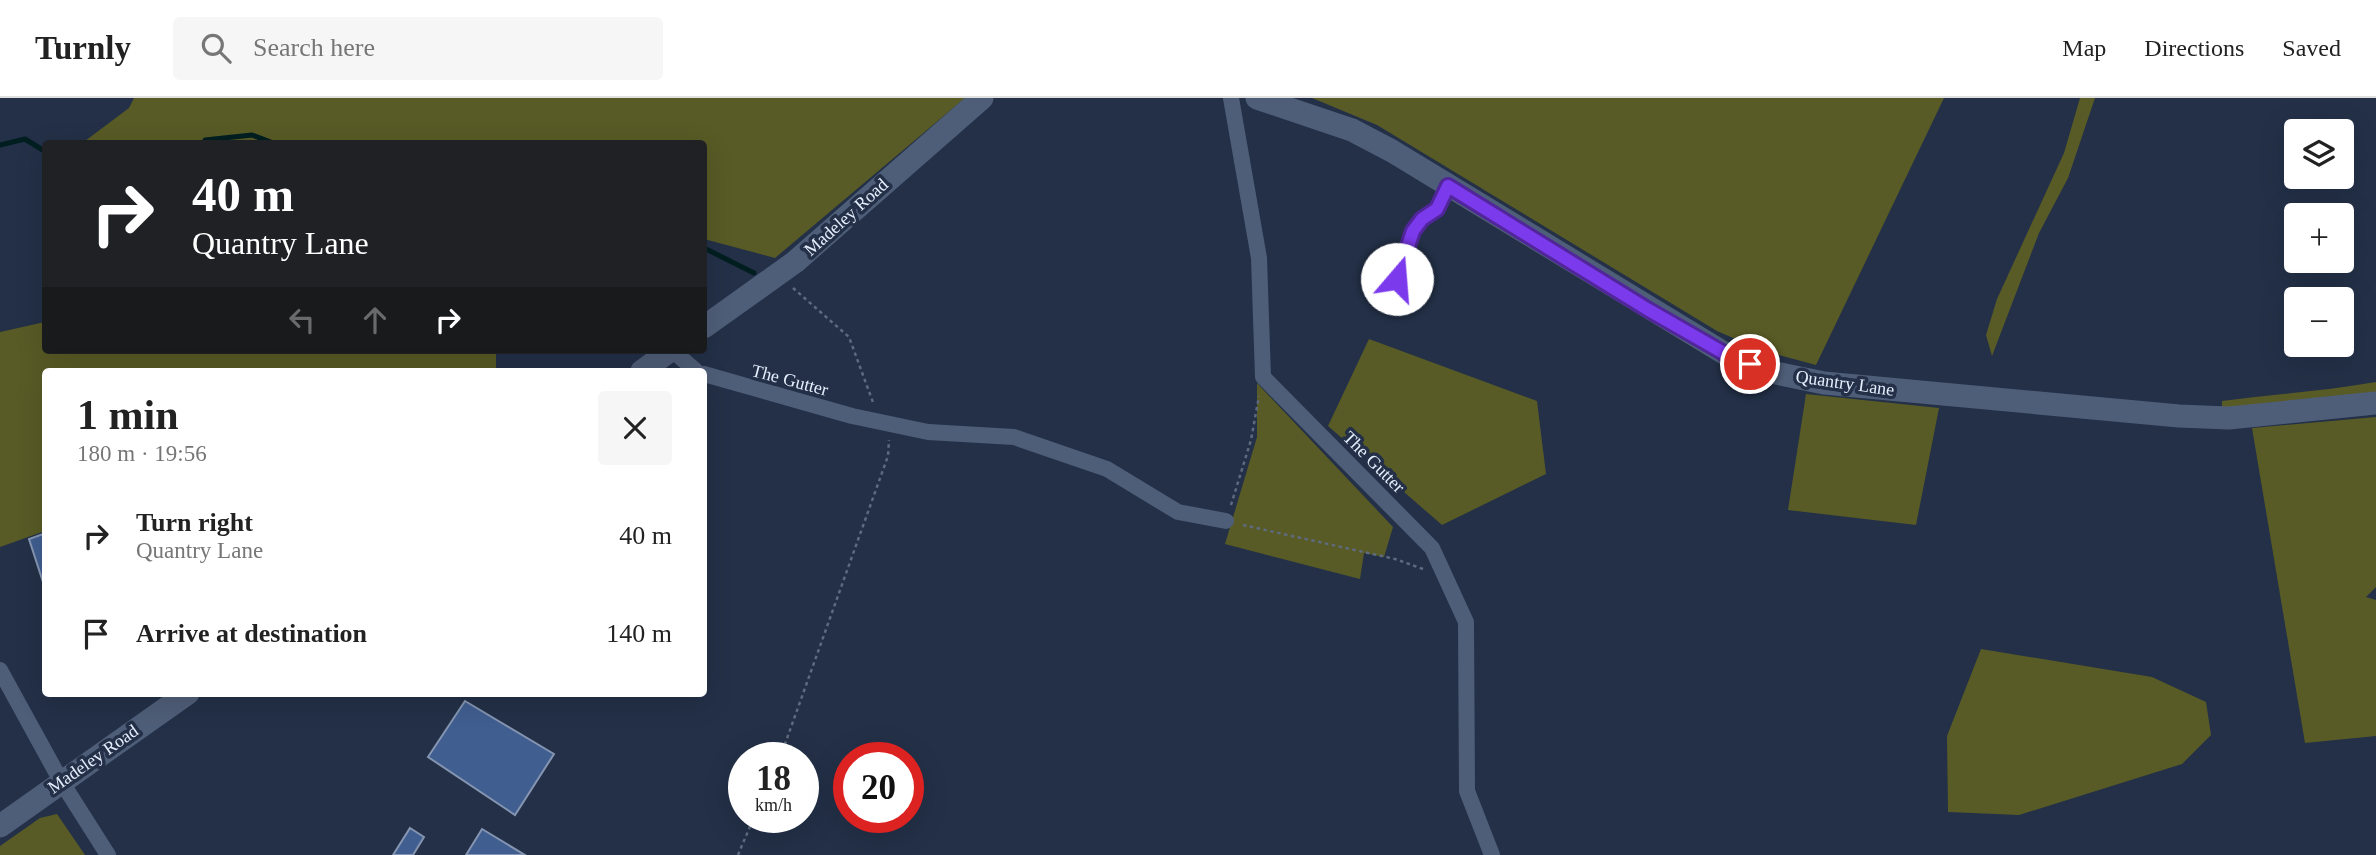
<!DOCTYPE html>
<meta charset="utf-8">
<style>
:root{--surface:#fff;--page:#f6f6f6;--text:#222;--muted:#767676;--line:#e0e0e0}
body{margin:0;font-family:Georgia,serif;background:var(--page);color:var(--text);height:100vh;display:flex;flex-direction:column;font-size:26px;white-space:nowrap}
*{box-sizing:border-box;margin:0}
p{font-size:23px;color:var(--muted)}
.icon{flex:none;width:38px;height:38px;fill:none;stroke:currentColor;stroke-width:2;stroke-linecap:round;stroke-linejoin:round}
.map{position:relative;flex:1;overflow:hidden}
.sheet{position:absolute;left:42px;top:270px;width:665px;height:329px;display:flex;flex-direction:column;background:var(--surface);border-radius:7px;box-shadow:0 7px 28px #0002}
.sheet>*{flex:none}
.guide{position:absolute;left:42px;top:42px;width:665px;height:214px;border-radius:7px;box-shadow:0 7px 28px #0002;background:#202124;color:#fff;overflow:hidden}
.controls{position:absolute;left:2284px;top:21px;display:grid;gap:14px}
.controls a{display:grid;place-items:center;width:70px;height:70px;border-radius:7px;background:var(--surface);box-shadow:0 7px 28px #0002;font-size:35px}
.speed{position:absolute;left:728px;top:644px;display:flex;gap:14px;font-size:35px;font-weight:700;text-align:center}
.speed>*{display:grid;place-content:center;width:91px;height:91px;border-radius:50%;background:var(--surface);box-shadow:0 7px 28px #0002;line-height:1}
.speed small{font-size:18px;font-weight:400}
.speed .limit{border:10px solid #d22;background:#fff;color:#111}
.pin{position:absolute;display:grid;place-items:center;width:60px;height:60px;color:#fff;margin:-30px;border:4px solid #fff;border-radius:50%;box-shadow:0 2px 7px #0007}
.me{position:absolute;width:77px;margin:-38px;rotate:18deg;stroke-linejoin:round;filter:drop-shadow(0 0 5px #0008)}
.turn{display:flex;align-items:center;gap:24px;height:147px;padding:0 35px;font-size:32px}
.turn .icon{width:91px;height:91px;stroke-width:2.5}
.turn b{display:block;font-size:49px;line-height:60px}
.lanes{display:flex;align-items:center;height:66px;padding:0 35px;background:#0003;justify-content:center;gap:35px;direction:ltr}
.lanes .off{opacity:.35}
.round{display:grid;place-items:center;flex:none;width:74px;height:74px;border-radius:7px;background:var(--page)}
.headline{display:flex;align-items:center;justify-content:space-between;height:119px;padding:0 35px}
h1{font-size:42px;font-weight:700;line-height:52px}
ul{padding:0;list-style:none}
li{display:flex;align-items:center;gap:21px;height:98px;padding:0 35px}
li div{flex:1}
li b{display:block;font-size:26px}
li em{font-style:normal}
header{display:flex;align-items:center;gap:42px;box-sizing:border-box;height:98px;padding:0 35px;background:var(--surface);border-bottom:2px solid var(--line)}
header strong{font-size:33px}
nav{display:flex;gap:38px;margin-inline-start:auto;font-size:24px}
.search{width:490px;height:63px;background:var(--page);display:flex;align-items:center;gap:18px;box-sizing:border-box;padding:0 24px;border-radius:7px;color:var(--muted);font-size:26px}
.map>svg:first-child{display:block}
.green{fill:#585b25}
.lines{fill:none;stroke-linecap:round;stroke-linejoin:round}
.stream{stroke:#001e20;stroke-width:5}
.building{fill:#405e90;stroke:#8595b1;stroke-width:2}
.path{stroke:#5e6a7e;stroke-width:2.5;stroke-dasharray:3.5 3.5;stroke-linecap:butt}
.lane{stroke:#4f5e78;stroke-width:8}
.street{stroke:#4f5e78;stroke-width:16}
.secondary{stroke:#4f5e78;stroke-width:23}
.route-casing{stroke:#51269a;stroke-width:18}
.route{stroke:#7c3aed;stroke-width:12}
.labels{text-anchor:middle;stroke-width:7;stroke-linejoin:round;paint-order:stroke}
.street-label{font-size:18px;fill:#e4eefd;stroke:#233047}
</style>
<header>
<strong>Turnly</strong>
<div class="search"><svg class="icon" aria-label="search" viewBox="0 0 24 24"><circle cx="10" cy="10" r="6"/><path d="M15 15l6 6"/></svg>Search here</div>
<nav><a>Map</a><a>Directions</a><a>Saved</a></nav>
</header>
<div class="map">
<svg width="2376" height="757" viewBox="0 0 2376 757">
<rect width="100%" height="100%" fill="#233047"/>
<path class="green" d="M134 0H965L775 160 704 141V46H81L129 10Z
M1312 0H1944L1816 267 1761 252 1717 233 1377 27Z
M2080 0H2095L2068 80 2039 135 1992 258 1986 237 1997 201 2064 55Z
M45 224 46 252H496V273H46L45 433 0 449V234Z
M1369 241 1537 303 1546 376 1442 427 1328 328Z
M2376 284V294L2222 310V303C2274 296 2325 293 2376 284Z
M1257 285 1393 429 1384 459 1364 455 1360 481 1225 446 1257 339Z
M1806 296 1939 310 1916 427 1788 412Z
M2376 319V489L2366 499 2376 502V638L2305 645 2252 330Z
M1981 551 2152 579 2206 604 2211 637 2182 666 2019 717 1948 714 1947 638Z
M57 716 85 757H0V748L40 720Z"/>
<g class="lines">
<path class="stream" d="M203 46 205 42 252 37 276 46
M0 47 25 41 46 54
M704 150 754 175"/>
</g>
<path class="building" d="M46 435V484H43L29 441Z
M465 603 554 656 515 717 428 659Z
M410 730 424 739 413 757H393Z
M482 731 525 757H466Z"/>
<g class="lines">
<path class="path" d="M793 190 849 239 874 307
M1231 407 1251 342 1259 298
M1243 427 1395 461 1423 471
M780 660 888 358 889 342
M738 757 754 719"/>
<path class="lane" d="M1389 205 1413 133 1422 121 1437 111 1446 90"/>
<path class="street" d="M1231 0 1259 160 1263 279 1432 450 1466 524 1467 693 1492 757
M672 252 696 273
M704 276 852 318 928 334 1014 339 1107 371 1178 414 1226 423
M0 572 61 683 108 757"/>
<path class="secondary" d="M1257 0 1352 32 1392 53 1729 258 1771 274 1824 285 2179 318 2229 320 2376 305
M704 229 795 164 982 0
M642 273 671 252
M0 728 188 595"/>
</g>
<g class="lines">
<defs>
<path id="route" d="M1397 181 1413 133 1422 121 1437 111 1448 88 1647 211 1729 258 1750 266"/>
</defs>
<use href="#route" class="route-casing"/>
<use href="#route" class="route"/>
</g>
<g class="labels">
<g class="street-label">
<text transform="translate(846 119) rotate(-42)" y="6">Madeley Road</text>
<text transform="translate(790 282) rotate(15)" y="6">The Gutter</text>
<text transform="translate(1845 285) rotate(8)" y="6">Quantry Lane</text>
<text transform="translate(1374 364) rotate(45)" y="6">The Gutter</text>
<text transform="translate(93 661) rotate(-35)" y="6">Madeley Road</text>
</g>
</g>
</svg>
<div class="controls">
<a><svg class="icon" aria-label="layers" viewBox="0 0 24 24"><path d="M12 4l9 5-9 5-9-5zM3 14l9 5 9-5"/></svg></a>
<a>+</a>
<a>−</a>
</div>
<div class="speed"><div>18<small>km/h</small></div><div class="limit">20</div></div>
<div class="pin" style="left:1750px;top:266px;background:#d93025"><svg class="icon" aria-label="arrive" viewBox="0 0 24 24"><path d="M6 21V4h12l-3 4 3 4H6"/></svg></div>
<svg class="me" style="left:1397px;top:181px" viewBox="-20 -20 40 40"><circle r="19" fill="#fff"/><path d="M0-13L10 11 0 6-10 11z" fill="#7c3aed"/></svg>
<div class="guide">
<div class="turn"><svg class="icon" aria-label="right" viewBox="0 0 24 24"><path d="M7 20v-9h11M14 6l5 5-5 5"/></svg><div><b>40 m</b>Quantry Lane</div></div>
<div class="lanes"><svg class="icon off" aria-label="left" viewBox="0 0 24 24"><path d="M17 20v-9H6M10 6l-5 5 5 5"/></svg><svg class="icon off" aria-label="ahead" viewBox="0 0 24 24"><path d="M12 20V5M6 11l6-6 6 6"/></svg><svg class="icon" aria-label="right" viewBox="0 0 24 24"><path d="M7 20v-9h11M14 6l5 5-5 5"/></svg></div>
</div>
<section class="sheet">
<div class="headline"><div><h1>1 min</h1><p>180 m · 19:56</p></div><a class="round"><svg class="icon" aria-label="close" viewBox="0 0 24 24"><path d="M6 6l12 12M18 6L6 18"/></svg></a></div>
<ul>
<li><svg class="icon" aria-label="right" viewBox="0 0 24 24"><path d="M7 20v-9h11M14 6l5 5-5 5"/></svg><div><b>Turn right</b><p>Quantry Lane</p></div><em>40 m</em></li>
<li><svg class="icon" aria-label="arrive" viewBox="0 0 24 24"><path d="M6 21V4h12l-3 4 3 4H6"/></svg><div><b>Arrive at destination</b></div><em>140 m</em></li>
</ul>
</section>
</div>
